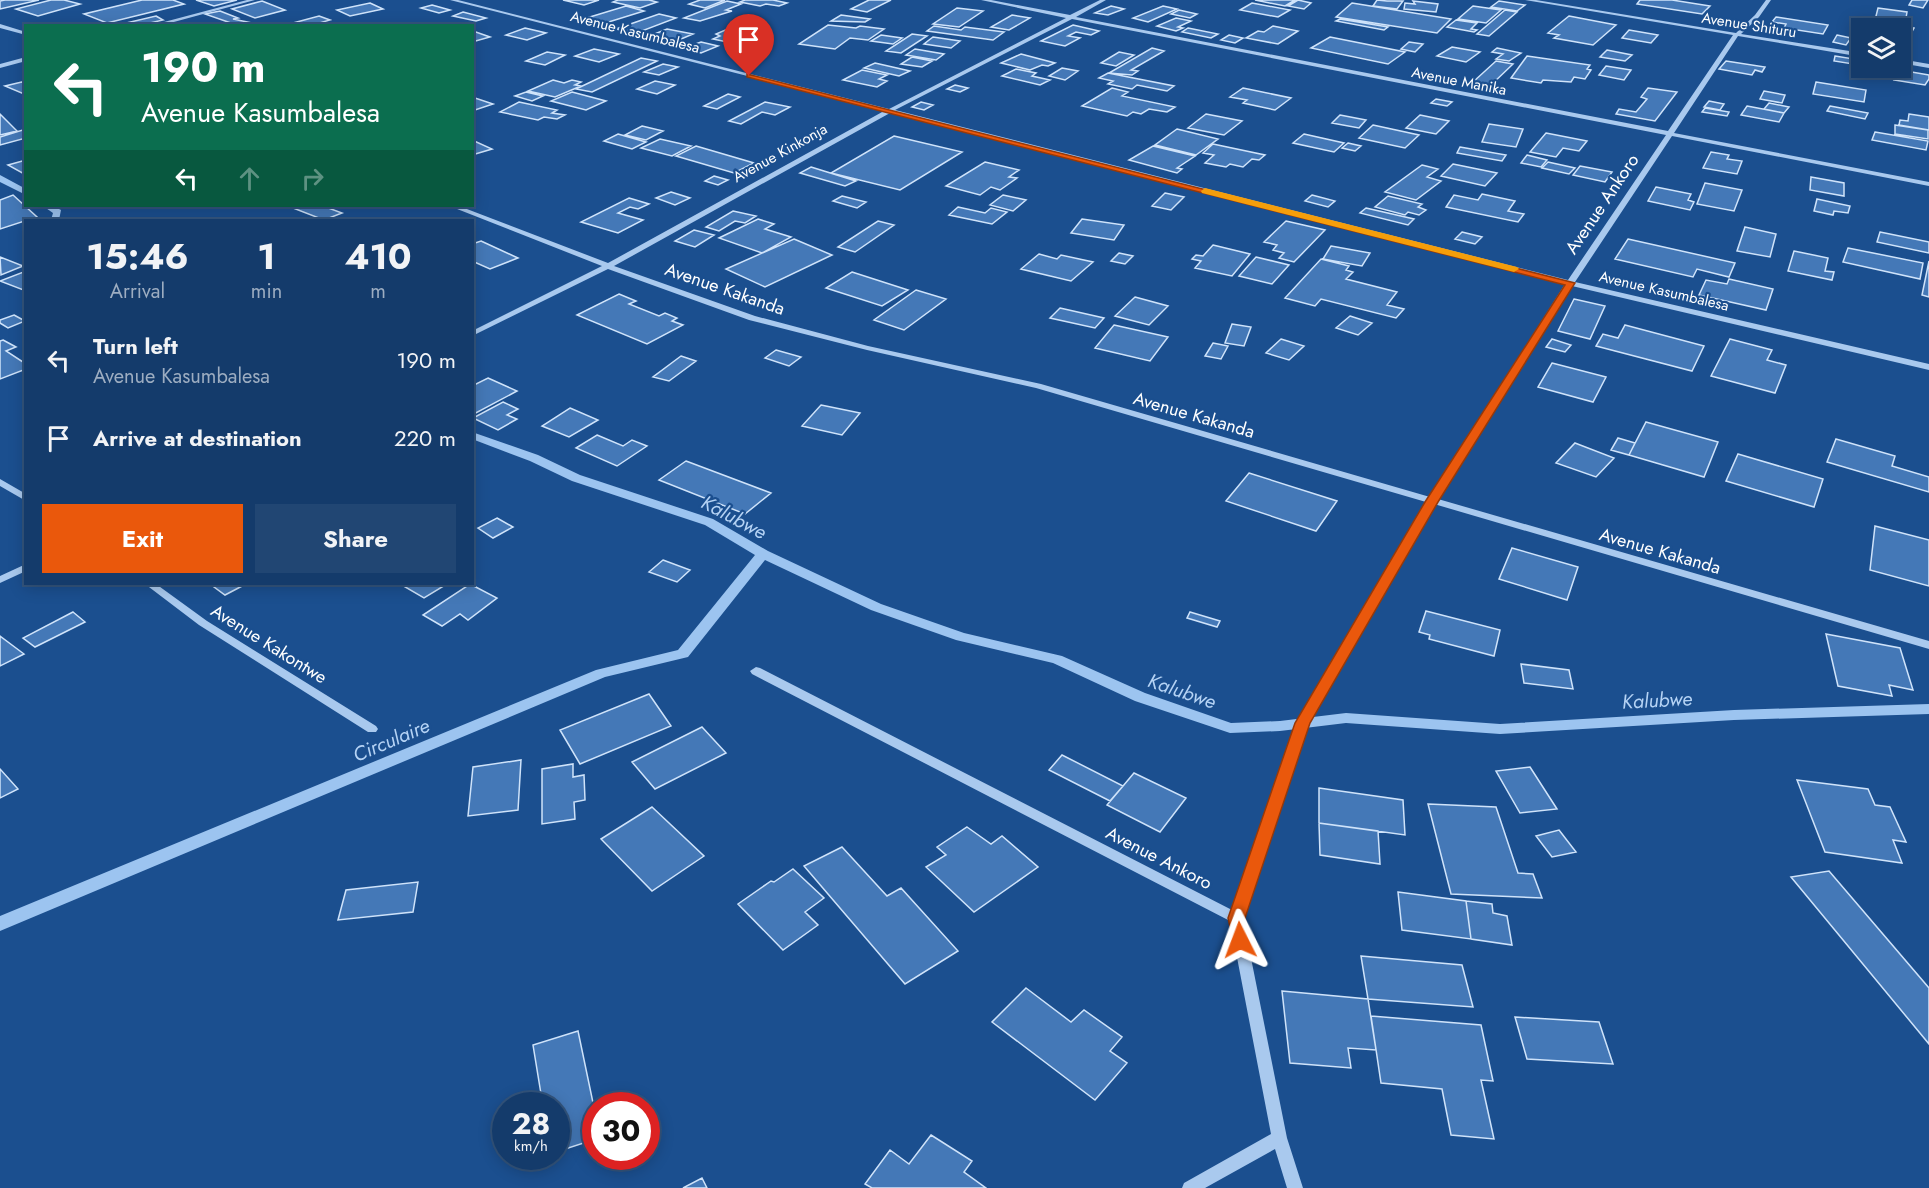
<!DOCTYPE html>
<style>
:root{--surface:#143b6b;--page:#214673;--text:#f1f3f6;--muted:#9dadc1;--line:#33557e;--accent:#ea580c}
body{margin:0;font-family:Jost,sans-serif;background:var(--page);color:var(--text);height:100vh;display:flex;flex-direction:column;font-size:22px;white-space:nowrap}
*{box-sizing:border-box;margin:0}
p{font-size:20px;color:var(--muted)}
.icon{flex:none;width:33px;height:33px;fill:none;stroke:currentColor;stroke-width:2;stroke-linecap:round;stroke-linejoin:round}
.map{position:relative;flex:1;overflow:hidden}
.side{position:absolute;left:24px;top:219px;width:450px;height:366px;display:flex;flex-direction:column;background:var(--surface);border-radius:0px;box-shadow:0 3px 15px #0003,0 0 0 2px var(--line)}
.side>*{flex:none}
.top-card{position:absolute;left:24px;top:24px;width:450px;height:183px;border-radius:0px;box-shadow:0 3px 15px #0003,0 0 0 2px var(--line);background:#0b6e4f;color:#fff;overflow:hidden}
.buttons{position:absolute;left:1851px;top:18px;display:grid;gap:12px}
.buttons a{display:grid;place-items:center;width:60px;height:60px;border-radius:0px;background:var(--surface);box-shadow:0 3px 15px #0003,0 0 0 2px var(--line);font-size:30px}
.speed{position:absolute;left:492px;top:1092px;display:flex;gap:12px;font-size:30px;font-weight:700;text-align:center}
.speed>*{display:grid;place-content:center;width:78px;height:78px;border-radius:50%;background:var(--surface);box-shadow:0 3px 15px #0003,0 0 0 2px var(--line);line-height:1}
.speed small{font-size:15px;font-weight:400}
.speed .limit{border:9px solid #d22;background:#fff;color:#111}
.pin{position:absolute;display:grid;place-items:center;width:51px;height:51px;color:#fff;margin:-62px -26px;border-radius:50% 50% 50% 0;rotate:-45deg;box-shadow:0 0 6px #0007}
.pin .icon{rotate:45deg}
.me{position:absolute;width:66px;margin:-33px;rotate:357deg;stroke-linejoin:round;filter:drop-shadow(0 0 4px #0008)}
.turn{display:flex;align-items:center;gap:21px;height:126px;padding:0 18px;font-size:27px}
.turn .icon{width:78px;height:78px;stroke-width:2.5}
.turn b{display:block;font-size:42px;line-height:51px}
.lanes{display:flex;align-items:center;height:57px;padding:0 18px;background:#0003;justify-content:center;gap:30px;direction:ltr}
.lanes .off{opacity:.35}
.eta{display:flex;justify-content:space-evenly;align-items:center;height:102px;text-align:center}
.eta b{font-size:36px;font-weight:700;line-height:42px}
.cta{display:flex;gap:12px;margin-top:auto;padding:12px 18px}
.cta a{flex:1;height:69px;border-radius:0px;background:var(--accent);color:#fff;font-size:24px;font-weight:700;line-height:69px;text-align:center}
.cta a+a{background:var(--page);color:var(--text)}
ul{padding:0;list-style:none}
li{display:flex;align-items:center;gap:18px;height:78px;padding:0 18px}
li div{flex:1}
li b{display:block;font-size:22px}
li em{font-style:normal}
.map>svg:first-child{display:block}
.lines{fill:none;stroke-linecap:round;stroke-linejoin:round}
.stream{fill:#9cc4f0;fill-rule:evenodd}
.building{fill:#4478b7;stroke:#cfe3fa;stroke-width:1.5}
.minor{fill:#a9c9ee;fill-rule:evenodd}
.route{fill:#ea580c;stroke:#983908;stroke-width:1.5}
.slow{fill:#f59e0b}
.labels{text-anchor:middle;stroke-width:4.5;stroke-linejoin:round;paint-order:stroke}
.far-street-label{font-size:15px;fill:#fff;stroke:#1b4f8f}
.street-label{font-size:18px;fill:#fff;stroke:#1b4f8f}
.water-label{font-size:20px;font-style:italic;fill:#b5d3f5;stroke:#1b4f8f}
</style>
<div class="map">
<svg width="1929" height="1188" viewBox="0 0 1929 1188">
<rect width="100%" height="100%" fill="#1b4f8f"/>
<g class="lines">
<path class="stream" d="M0 175 26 189V195L0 182Z
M43 206H53L61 210 59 220H51L53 213Z
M472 432 538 455 580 475 713 519 768 551 881 604 964 633 1062 656 1145 693 1231 723 1280 721 1346 713 1500 724 1734 710 1929 704V714L1734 720 1500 734 1346 723 1280 731 1230 733 1135 701 1053 663 956 640 871 610 765 560 688 657 605 677 0 931V916L596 670 678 650 755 555 705 525 572 481 530 461 472 439Z"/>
</g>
<path class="building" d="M5 0H39L0 9V1Z
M51 0H64L80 4 38 16 16 9Z
M142 0H173L184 4 107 23 84 14Z
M196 0H237L214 6Z
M563 0H599L584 5Z
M618 0H649L657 2 640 8 613 2Z
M700 0H725L705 8 689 4Z
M745 0H773L787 3 779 6 766 4 760 6 740 2Z
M869 0H891L867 12 851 9Z
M1255 0H1295L1285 6Z
M1298 0 1311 3 1304 9 1288 6Z
M1377 0 1387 1H1403L1397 9 1373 6Z
M1640 0H1672L1710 6 1702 14 1637 4Z
M1912 0H1928L1923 8 1909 5Z
M262 1 285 10 255 18 232 9Z
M727 1 741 4 726 10 732 11 700 21 684 18Z
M1413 1 1438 4 1436 12 1404 9 1405 3 1415 4Z
M1499 1 1525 5 1517 11 1491 7Z
M370 3 383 9 350 16 337 10Z
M1252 3 1290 10 1278 17 1240 10Z
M1352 3 1451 19 1437 33 1336 17Z
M432 5 450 10 439 13 421 8Z
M626 6 644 11 599 25 580 20Z
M1111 6 1124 9 1108 15 1095 13Z
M1163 6 1177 9 1148 22 1133 18Z
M1473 6 1501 10 1486 23 1458 19Z
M957 8 983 11 959 27 933 24Z
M1878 8 1907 12 1905 24 1875 20Z
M1179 10 1197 14 1190 18 1171 14Z
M1505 10 1517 12 1489 36 1477 34Z
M220 11 238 18 233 19 252 23 241 26H215L228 22 205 14Z
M463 12 486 18 476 21 453 16Z
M659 14 676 18 634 34 616 29Z
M841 15 870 19 865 22 831 21Z
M1012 15 1030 18 1009 30 991 27Z
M156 16 163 20 137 26 122 24Z
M319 16 330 20 309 26 293 23Z
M1569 16 1616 25 1593 45 1554 38 1559 35 1548 33Z
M1776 17 1828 25 1823 34 1784 28 1786 24 1772 22Z
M1176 18 1191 21 1178 27 1183 28 1176 31 1157 26Z
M1340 19 1388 27 1384 30 1336 21Z
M1456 20 1477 23 1471 29 1477 30 1474 32 1447 27Z
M744 22 768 27 732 43 713 39 720 36 716 34Z
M1888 24 1914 28 1909 37 1905 36 1903 39 1900 38V28H1885Z
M828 25 856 28 860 26 884 29 868 40 850 38 835 49 799 44Z
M1073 25 1099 31 1091 35 1076 32 1068 36 1080 38 1065 46 1041 41Z
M934 26 961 30 965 27 1004 32 993 40 927 31Z
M1273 26 1298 31 1278 44 1246 38 1258 31 1264 32Z
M525 28 546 33 527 40 506 35Z
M1188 28 1218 34 1211 38 1182 32Z
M667 29 693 34 674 42 647 37Z
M1629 30 1658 35 1651 43 1622 38Z
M472 31H473L490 37 472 42Z
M912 34 927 36 901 53 886 51Z
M881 35 902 38 893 44 871 41Z
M1229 35 1243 38 1235 43 1221 40Z
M1837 35 1851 38 1846 45 1833 42Z
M933 37 960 41 951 48 924 44Z
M1330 37 1405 52 1388 64 1311 48Z
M701 42 718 46 701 53 684 48Z
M1409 42 1423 44 1415 52 1401 49Z
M1452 47 1480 52 1466 62 1437 56Z
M1152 48 1164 51 1131 70 1138 71 1132 75 1109 73Z
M1497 48 1521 53 1509 61 1496 59 1503 54 1492 52Z
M594 49 619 54 599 62 575 56Z
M915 49 944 54 936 60 906 55Z
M1607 50 1632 55 1625 61 1600 57Z
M547 52 565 55 545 65 526 61Z
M1119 52 1134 55 1116 66 1101 63Z
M1021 54 1055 63 1048 66 1042 65 1030 70 1001 63Z
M1527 56 1590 65 1587 69 1591 70 1585 79 1574 77 1571 82 1543 80 1541 83 1511 78Z
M1835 56 1854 59 1853 64 1834 61Z
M912 57 932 61 922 67 901 64Z
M641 58 657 61 592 92 576 89Z
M1496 61 1513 64 1490 86 1473 82Z
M1726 61 1765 67 1762 72 1755 70 1752 75 1719 69Z
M875 63 910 71 899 76 864 68Z
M663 64 678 67 659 75 644 72Z
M1606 66 1631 70 1624 80 1599 75Z
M1062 68 1078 71 1065 80 1049 76Z
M1862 68H1872L1891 71 1885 79 1855 76Z
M1016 69 1036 73 1032 76 1050 80 1040 85 1002 76Z
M862 70 887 75 879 79 887 81 877 87 843 80Z
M1900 70 1929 75V79L1925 85 1894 80Z
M1108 73 1174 86 1167 91 1137 85 1132 89 1108 84 1113 81 1099 78Z
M553 80 564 83 572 80 581 82 575 85 581 86 555 97 528 91Z
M26 81 24 94 5 86Z
M655 81 675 85 657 94 637 89Z
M1816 82 1866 90 1864 102 1813 94Z
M955 85 968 88 960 92 947 89Z
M1112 88 1128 92 1122 96 1175 107 1167 112 1149 109 1141 114 1133 112 1127 116 1082 106Z
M1243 88 1291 98 1275 110 1243 103 1247 100 1230 97Z
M1648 88 1677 92 1655 121 1616 114 1619 109 1636 112 1647 99 1641 97Z
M1764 91 1785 95 1782 103 1760 99Z
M526 92 543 96 532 101 515 96Z
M572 92 606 101 586 110 551 101Z
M728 94 740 97 717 109 704 106Z
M472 97 493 104 472 111Z
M1436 99 1452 102 1447 106 1431 103Z
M1709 101 1724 104 1720 110 1704 107Z
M519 102 557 110 552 113 565 115 557 119 544 117 538 120 500 112Z
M765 102 790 107 775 115 762 112 741 124 729 121Z
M921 102 933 105 924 110 912 107Z
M1769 103 1789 107 1784 113 1764 109Z
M1747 106 1784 113 1779 122 1741 115Z
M1830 106 1868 113 1865 119 1827 111Z
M1705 108 1729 112 1727 116 1702 112Z
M0 114 17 131 0 135Z
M1206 114 1242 121 1224 135 1188 128Z
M1909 114 1929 117V130L1899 125 1900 120 1908 121Z
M1340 115 1366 120 1359 128 1332 123Z
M1420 115 1449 121 1436 134 1406 128Z
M1489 124 1523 129 1516 147 1482 142Z
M1373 125 1419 135 1405 148 1359 138Z
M1895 125 1928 130V139L1895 134Z
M642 126 663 131 646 140 625 135Z
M26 129V138L0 145V137Z
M1177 129 1218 139 1196 155 1155 145Z
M1875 132 1928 141 1926 150 1872 140Z
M1546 133 1587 141 1579 151 1563 148 1556 157 1530 152Z
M618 134 646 142 632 149 604 141Z
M1304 134 1344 143 1334 152 1293 143Z
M894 136 962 152 900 190 831 173Z
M660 139 691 146 672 156 641 148Z
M472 140 492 149 472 155Z
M1348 143 1361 146 1355 151 1342 148Z
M1213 144 1265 155 1259 160 1252 159 1243 167 1230 164 1226 167 1205 163 1214 155 1203 153Z
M696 146 754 163 734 173 676 156Z
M1153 146 1195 156 1177 168 1182 169 1177 173 1129 160Z
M1460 147 1506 155 1502 161 1457 153Z
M1711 152 1729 155 1727 159 1742 161 1737 174 1703 168Z
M1527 155 1547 160 1541 167 1521 163Z
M26 160V175L8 165Z
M985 162 1019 170 1009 177 1017 178 1000 190 991 187 980 195 946 186Z
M1548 162 1575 168 1569 174 1542 168Z
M1453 164 1497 173 1485 186 1441 176Z
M1422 165 1438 169 1427 177 1441 181 1416 200 1385 192Z
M1580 166 1612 172 1605 182 1573 175Z
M811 167 856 181 845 186 800 173Z
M714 176 728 180 718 185 705 181Z
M1811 177 1844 183V196L1810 190Z
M1705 183 1742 190 1734 211 1697 204Z
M1656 187 1691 194 1688 200 1694 202 1690 210 1648 201Z
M671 192 690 198 675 205 656 198Z
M1165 193 1184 197 1171 210 1152 206Z
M1482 194 1515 201 1508 211 1524 214 1518 222 1446 207 1454 195 1478 200Z
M13 195 37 217 0 229V200Z
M1003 195 1026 200 1013 211 990 205Z
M1312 195 1335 201 1328 207 1305 201Z
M842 196 866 202 857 208 833 201Z
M1388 196 1422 204 1418 207 1426 210 1419 215 1408 212 1405 215 1375 207Z
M629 198 649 204 638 209 630 207 618 213 643 220 618 233 581 222Z
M1817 199 1850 206 1848 213 1834 211 1833 215 1814 211Z
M298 206H323L342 213 324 220 293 208Z
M958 207 985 213 991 208 1007 212 992 224 949 215Z
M1366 208 1414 219 1408 225 1360 213Z
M733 211 756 216 745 223 735 221 719 231 706 227Z
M758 219 774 224 765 229 791 237 762 253 719 238Z
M1082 219 1124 225 1114 240 1071 233Z
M878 221 894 225 855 252 838 247Z
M1286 221 1325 230 1294 262 1279 258 1284 253 1273 250 1277 245 1264 242Z
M1745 227 1776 234 1770 257 1737 251Z
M694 230 714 235 695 247 675 241Z
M1462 232 1482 237 1475 244 1455 239Z
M1880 232 1929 242V253L1877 242Z
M794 239 832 255 765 287 726 269Z
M1628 239 1735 263 1729 277 1697 269 1693 277 1615 259Z
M481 241 518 258 490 269 472 261V244Z
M1213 245 1250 254 1232 276 1195 268 1201 261 1192 259 1196 255 1203 256Z
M1331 246 1370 253 1362 266 1323 259Z
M1848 248 1923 263 1920 279 1843 262Z
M1794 251 1828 258 1825 271 1834 272 1832 280 1788 271Z
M1119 253 1133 256 1125 264 1111 261Z
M1039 254 1057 259 1061 255 1093 262 1071 281 1021 269Z
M0 257 23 266 1 275Z
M1256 257 1289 265 1272 284 1239 276Z
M1321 259 1349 266 1346 270 1353 272 1346 279 1397 292 1387 305 1404 309 1396 318 1321 299 1315 306 1285 298Z
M1929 261V297L1922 295Z
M26 271V291L0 281Z
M852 272 908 290 882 306 826 288Z
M1729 279 1773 289 1766 310 1699 295 1706 280 1727 284Z
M916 290 946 299 904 330 874 320Z
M619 294 636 301 629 304 659 316 665 313 677 318 672 321 683 325 647 344 577 315Z
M1135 297 1168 306 1149 325 1115 316Z
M1574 299 1605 306 1590 339 1558 331Z
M1060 308 1104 318 1095 328 1050 318Z
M14 315 25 321 8 328 0 323V320Z
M1350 316 1372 323 1358 335 1336 328Z
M1232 324 1251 327 1244 346 1225 343Z
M1114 325 1168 337 1150 361 1095 348Z
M1625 325 1704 346 1692 371 1596 346 1603 334 1618 338Z
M1281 339 1304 346 1289 360 1266 353Z
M1552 339 1571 345 1565 352 1546 347Z
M1730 339 1772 350 1767 360 1786 365 1775 393 1711 376Z
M3 340 16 347 6 351 26 364V369L0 379V341Z
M1213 343 1228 346 1221 359 1205 356Z
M776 350 801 357 789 366 765 358Z
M681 356 696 361 669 381 653 377Z
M1552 363 1606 377 1593 402 1538 387Z
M488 378 517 391 472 415V386Z
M503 402 518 409 507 415 517 419 498 430 473 418Z
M821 405 860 413 842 435 802 426Z
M570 408 598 420 569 437 542 426Z
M1646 422 1718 442 1704 477 1629 455Z
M597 435 623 446 632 440 647 446 617 466 576 448Z
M1618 438 1635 443 1629 455 1611 450Z
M1836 439 1895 456 1892 466 1929 477V492L1827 462Z
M1575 443 1614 458 1596 477 1556 463Z
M1738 454 1823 479 1814 507 1726 481Z
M686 461 771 493 745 514 659 480Z
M1249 473 1337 501 1316 531 1226 501Z
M497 518 513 527 493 538 478 528Z
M1875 526 1929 540V586L1870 570Z
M1512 548 1578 567 1567 600 1499 579Z
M663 560 690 570 677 582 649 572Z
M210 584H246L225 595Z
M400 584H447L424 598Z
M470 584 497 598 468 620 460 614 442 626 423 615Z
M1426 611 1500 630 1494 656 1429 639 1430 635 1419 632Z
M73 612 85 622 35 647 23 638Z
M1190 612 1220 621 1217 627 1187 618Z
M1826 634 1900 648 1913 690 1889 685 1892 696 1838 686Z
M0 636 24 654 0 666Z
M1521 664 1569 670 1573 689 1524 683Z
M649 694 671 726 580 764 560 730Z
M702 727 726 753 655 789 632 762Z
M1062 755 1123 786 1110 801 1049 770Z
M521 760 518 810 468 816 473 767Z
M573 764V777L584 775 585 800 574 802 575 819 542 824V769Z
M1530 767 1557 809 1520 813 1496 771Z
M0 769 18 789 0 798Z
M1134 773 1186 798 1160 832 1107 805Z
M1797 780 1868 789 1875 805 1890 807 1906 842 1893 840 1902 863 1825 852Z
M1319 788 1403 800 1405 835 1319 823Z
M1428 804 1496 807 1518 873 1533 874 1542 898 1451 894Z
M652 807 704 856 652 891 601 839Z
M1319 823 1378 831 1380 864 1320 855Z
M967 827 991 844 1002 836 1038 867 974 912 926 867 946 855 937 847Z
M1559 830 1576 852 1552 857 1536 836Z
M842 847 887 896 901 888 958 951 905 984 804 866Z
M793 869 824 898 805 912 818 925 783 950 738 904 771 881 774 882Z
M1829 871 1929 988V1044L1791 877Z
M418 882 413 912 338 920 346 890Z
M1398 892 1466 901 1471 939 1402 930Z
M1466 901 1492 904 1493 913 1507 916 1512 945 1471 939Z
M1361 956 1462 965 1473 1007 1368 999Z
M1026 988 1071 1022 1084 1010 1122 1037 1110 1051 1127 1063 1095 1100 992 1022Z
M1282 991 1368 999 1376 1050 1348 1048 1351 1068 1290 1063Z
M1371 1016 1481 1025 1493 1081 1481 1080 1494 1139 1451 1135 1442 1089 1381 1083Z
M1515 1017 1599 1022 1613 1064 1527 1059Z
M578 1031 596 1117V1139L556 1152V1106H543L533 1045Z
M931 1135 972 1161 964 1172 986 1188H872L865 1184 890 1150 909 1164Z
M702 1178 707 1188H683Z"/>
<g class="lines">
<path class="minor" d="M247 0H255L159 26H149Z
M450 0H458L889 109 1066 18 981 0H991L1070 15 1100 0H1106L1076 17 1668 131 1733 35 1525 0H1536L1736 33 1755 15 1766 0H1771L1759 17 1741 34 1862 53V57L1738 36 1674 133 1929 182V186L1672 136 1575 282 1929 364V370L1572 286 1438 499 1929 641V649L1434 504 1309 723 1243 918 1287 1138 1303 1188H1287L1275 1149 1205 1188H1182L1184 1183 1271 1134 1230 921 752 674 750 671 756 667 760 668 1232 910 1297 723 1426 502 1036 388 867 350 749 320 608 269 472 336V331L602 266 452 207 451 206H459L608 263 884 111ZM1072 19 1666 135 1568 280 895 110ZM890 113 1565 284 1430 497 1041 384 868 346 755 316 614 266Z
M0 24 26 32V35L0 28Z
M26 57V61L0 68V64Z
M1900 59 1929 64V68L1900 63Z
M0 479 26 494V501L0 486Z
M26 564V571L0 583V576Z
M145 584H156L207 621 376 726 378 729 376 732H368L199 625Z"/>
</g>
<path class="route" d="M747 74 1575 283 1438 502 1310 723 1245 918 1249 940 1247 945 1240 947 1234 945 1228 918 1295 723 1425 502 1565 285 747 77Z"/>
<path class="slow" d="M1205 188 1517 267 1519 269 1514 272 1202 193 1201 191Z"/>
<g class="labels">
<g class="far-street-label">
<text transform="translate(1749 25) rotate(9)" y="5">Avenue Shituru</text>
<text transform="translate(635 32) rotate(14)" y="5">Avenue Kasumbalesa</text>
<text transform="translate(1459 81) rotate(11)" y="5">Avenue Manika</text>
<text transform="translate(780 153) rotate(-29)" y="5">Avenue Kinkonja</text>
<text transform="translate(1664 291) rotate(13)" y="5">Avenue Kasumbalesa</text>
</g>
<g class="street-label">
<text transform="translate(1602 204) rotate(-56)" y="6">Avenue Ankoro</text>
<text transform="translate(725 289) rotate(19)" y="6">Avenue Kakanda</text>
<text transform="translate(1194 415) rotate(16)" y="6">Avenue Kakanda</text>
<text transform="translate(1660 551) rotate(16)" y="6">Avenue Kakanda</text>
<text transform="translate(269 644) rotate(32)" y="6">Avenue Kakontwe</text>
<text transform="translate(1159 858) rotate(27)" y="6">Avenue Ankoro</text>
</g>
<g class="water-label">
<text transform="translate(734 517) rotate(28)" y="7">Kalubwe</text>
<text transform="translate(1182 691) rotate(19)" y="7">Kalubwe</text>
<text transform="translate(1657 700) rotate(-3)" y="7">Kalubwe</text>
<text transform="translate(391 740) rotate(-23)" y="7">Circulaire</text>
</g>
</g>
</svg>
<div class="buttons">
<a><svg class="icon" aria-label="layers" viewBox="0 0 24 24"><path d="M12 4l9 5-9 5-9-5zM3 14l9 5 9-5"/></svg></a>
</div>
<div class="speed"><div>28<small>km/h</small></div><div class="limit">30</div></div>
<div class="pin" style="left:749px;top:76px;background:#d93025"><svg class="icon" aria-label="arrive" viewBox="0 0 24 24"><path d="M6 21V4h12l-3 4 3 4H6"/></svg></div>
<svg class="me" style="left:1240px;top:940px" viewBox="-20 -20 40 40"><path d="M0-17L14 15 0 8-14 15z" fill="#ea580c" stroke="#fff" stroke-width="4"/></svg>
<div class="top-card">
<div class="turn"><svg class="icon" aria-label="left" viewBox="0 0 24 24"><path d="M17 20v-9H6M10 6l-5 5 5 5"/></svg><div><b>190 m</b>Avenue Kasumbalesa</div></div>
<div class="lanes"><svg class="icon" aria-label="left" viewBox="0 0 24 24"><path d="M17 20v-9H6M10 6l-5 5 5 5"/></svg><svg class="icon off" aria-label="ahead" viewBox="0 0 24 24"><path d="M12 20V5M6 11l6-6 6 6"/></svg><svg class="icon off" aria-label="right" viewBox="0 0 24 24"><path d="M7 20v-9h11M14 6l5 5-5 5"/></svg></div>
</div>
<section class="side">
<div class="eta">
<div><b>15:46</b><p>Arrival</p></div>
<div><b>1</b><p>min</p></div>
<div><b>410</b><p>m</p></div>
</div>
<ul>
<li><svg class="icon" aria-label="left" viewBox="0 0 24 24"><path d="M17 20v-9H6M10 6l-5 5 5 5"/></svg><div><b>Turn left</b><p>Avenue Kasumbalesa</p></div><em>190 m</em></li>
<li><svg class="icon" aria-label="arrive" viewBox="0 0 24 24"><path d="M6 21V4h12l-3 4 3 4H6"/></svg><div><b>Arrive at destination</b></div><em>220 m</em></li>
</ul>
<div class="cta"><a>Exit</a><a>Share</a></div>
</section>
</div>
